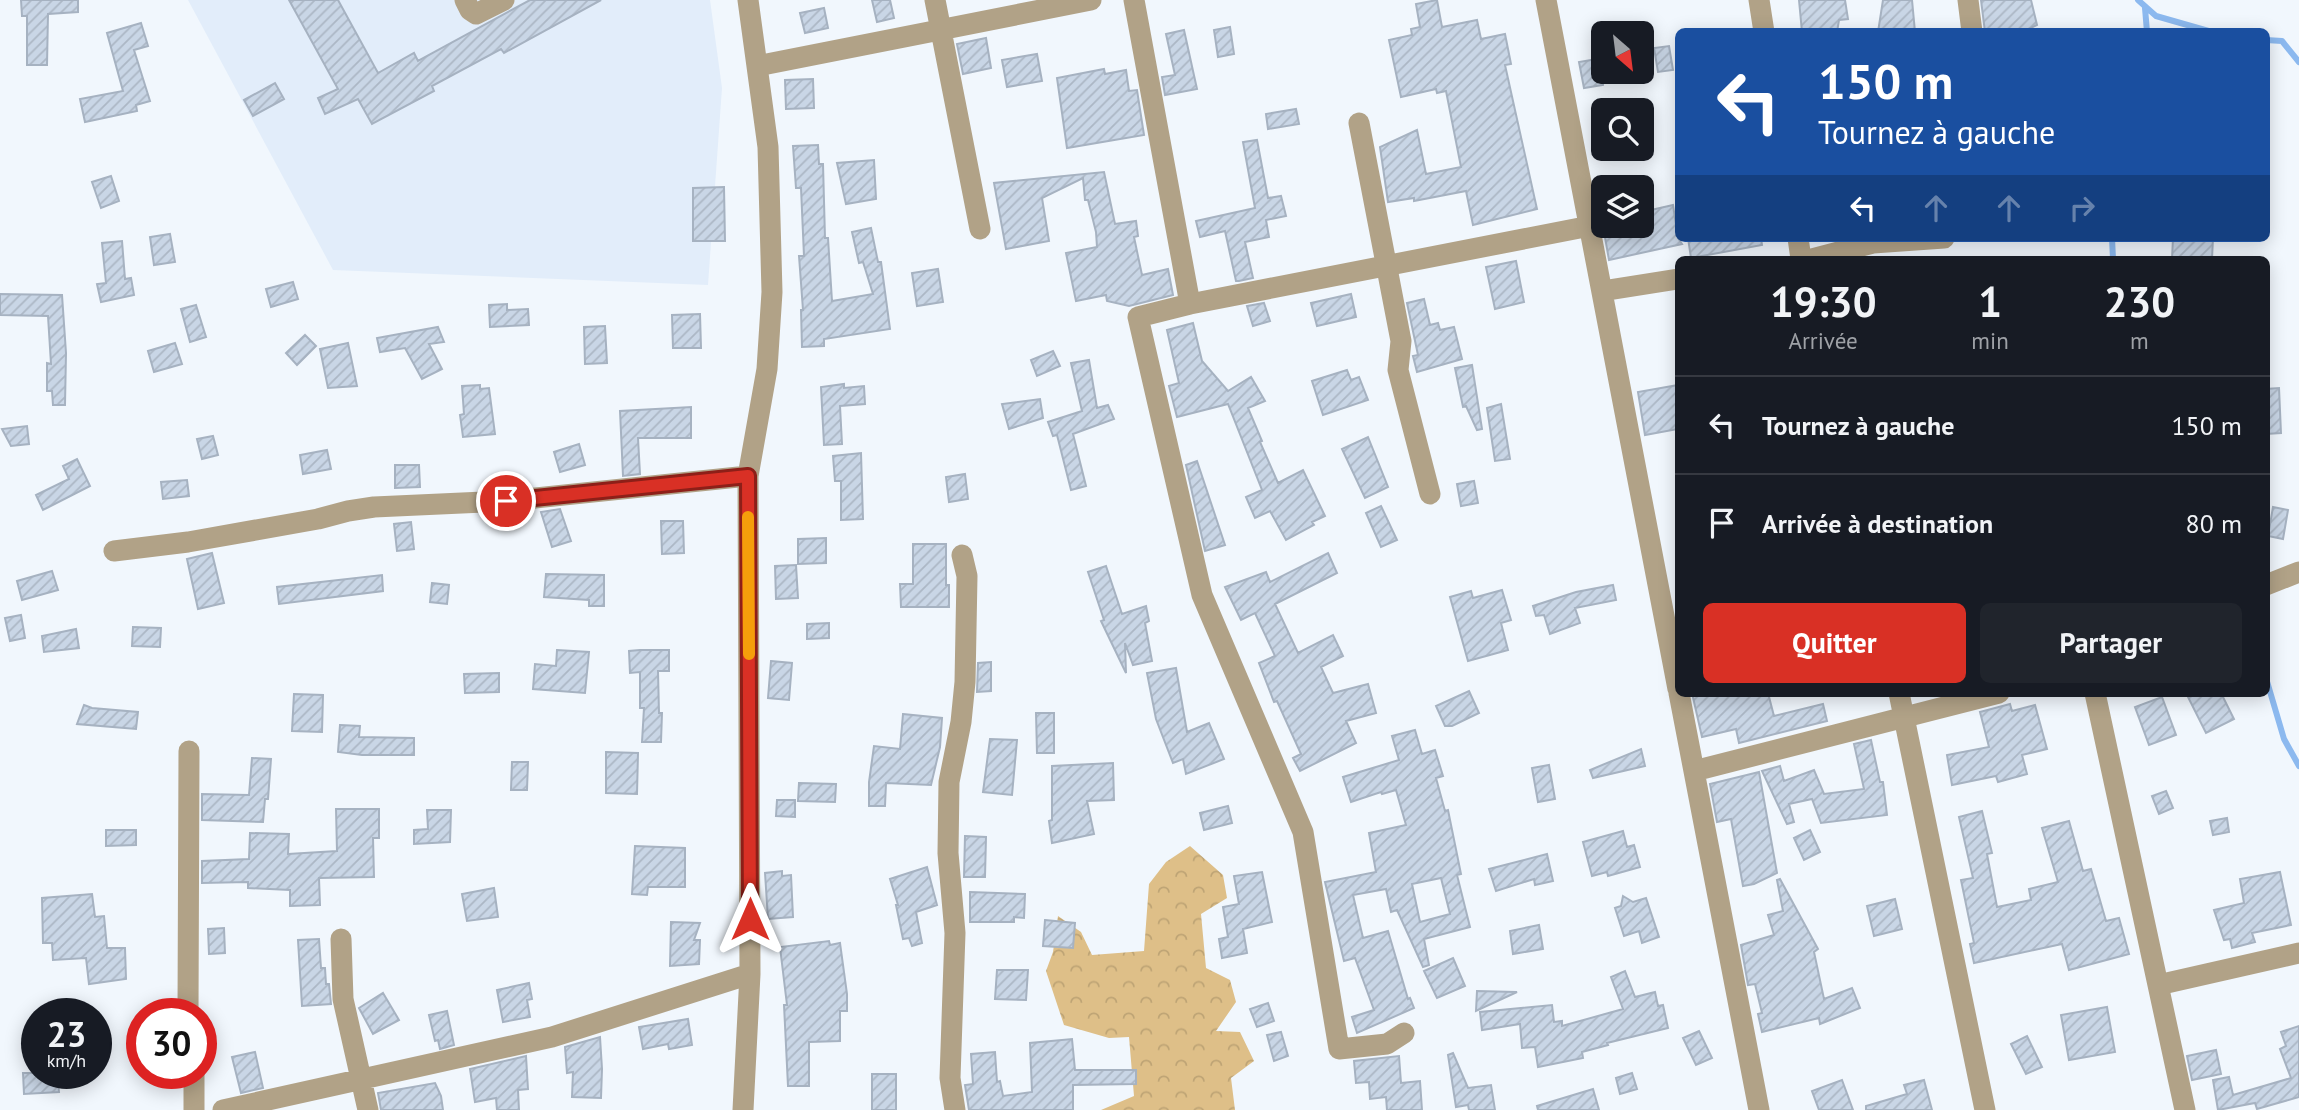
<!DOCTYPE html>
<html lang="fr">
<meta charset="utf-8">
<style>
:root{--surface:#171b24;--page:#20242c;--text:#f1f3f6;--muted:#9ea1a6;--line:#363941;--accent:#d93025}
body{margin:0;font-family:"PT Sans",sans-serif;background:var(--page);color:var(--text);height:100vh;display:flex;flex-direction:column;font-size:26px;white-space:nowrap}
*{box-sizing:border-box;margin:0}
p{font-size:23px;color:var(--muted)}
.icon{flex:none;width:38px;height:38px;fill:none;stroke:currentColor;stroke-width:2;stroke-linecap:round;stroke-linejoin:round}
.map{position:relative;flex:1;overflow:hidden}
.drawer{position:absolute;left:1675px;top:256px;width:595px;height:441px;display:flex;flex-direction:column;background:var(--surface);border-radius:10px;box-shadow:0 4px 18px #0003}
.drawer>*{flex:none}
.banner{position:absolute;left:1675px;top:28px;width:595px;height:214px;border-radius:10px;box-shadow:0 4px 18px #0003;background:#1a4fa0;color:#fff;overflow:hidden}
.needle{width:46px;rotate:152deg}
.buttons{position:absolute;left:1591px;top:21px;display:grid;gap:14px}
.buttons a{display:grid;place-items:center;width:63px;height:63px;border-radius:10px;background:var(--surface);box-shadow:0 4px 18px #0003;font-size:35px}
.speed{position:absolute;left:21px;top:998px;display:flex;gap:14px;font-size:35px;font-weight:700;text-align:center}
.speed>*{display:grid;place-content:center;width:91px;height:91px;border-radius:50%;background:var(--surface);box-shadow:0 4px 18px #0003;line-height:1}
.speed small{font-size:18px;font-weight:400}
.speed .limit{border:10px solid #d22;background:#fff;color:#111}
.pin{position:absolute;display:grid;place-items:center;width:60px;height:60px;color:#fff;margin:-30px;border:4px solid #fff;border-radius:50%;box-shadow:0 2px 7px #0007}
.me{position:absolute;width:77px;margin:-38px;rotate:0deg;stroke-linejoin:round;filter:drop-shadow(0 0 5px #0008)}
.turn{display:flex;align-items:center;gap:24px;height:147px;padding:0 28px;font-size:32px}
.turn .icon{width:91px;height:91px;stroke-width:2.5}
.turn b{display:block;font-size:49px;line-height:60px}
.lanes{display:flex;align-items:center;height:66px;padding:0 28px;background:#0003;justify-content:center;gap:35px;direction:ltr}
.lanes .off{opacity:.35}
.eta{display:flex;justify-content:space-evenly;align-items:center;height:119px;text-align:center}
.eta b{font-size:42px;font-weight:700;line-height:49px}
.button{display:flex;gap:14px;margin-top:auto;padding:14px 28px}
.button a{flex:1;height:80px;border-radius:10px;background:var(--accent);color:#fff;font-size:28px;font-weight:700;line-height:80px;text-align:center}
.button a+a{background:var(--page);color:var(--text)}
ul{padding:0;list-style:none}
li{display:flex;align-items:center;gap:21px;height:98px;padding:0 28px;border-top:2px solid var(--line)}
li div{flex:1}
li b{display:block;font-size:26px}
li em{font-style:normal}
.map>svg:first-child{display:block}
.built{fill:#e2edfa}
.forest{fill:url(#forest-crowns)}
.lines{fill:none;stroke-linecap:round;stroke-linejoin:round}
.stream{stroke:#8cb9ef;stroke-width:6}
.building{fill:url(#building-hatch);stroke:#a6b2c1;stroke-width:2;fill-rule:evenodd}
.minor{stroke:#b1a287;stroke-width:21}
.route-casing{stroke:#8d1f18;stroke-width:18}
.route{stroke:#d93025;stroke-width:12}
.slow{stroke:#f59e0b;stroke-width:12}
</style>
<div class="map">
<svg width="2299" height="1110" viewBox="0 0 2299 1110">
<defs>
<pattern id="forest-crowns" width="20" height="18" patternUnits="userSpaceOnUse" patternTransform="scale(1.75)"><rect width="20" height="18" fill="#debf88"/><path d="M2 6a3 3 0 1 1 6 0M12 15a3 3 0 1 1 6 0" fill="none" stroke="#bea475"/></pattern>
<pattern id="building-hatch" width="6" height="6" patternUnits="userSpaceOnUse" patternTransform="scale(1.75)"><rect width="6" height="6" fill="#c9d6e6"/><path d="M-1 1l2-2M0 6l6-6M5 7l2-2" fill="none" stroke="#acb7c5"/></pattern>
</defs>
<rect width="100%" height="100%" fill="#f1f7fd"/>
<path class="built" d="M188 0H710L722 88 708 285 333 270Z"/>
<path class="forest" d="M1190 846 1223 875 1227 898 1201 914 1206 968 1230 980 1236 1002 1216 1031 1240 1032 1254 1061 1231 1078 1235 1110H1101L1134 1096 1129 1037 1109 1038 1064 1025 1046 971 1053 952 1058 916 1081 932 1092 955 1144 951 1149 884 1166 862Z"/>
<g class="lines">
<path class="stream" d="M2138 0 2156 16 2212 32
M2145 8 2147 32
M2266 40 2282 41 2299 62
M2112 238 2113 259
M2266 678 2284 739 2299 766"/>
</g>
<path class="building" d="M21 0H78V12L48 14 47 65H27V16H22Z
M289 0H338L378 73 414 53 418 61 530 0H601L504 53 501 49 432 86 434 91 372 124 358 99 325 114 318 98 338 89Z
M872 0H890L894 18 877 22Z
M1437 0 1442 27 1477 20 1481 39 1505 34 1511 64 1505 65 1537 209 1473 225 1466 191 1414 201V198L1388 202 1380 147 1417 130 1426 174 1461 167 1446 91 1437 93 1436 89 1401 97 1389 40 1412 35 1411 29 1420 27 1416 4Z
M1799 0H1845L1848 19 1839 20 1837 32H1802Z
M1883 0H1912L1915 32H1878Z
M1981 0H2031L2037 25 2022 32H1985Z
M824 8 828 28 805 33 800 13Z
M141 23 148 46 134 50 150 101 136 105 137 111 85 122 80 99 123 91 107 33Z
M1230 27 1234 54 1218 57 1214 30Z
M1184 30 1197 89 1165 95 1162 77 1175 75 1166 34Z
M986 38 991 68 963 74 957 44Z
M1669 46 1673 70 1658 72 1654 48Z
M1037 54 1042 81 1007 87 1002 60Z
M1603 58V85L1584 88 1579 62Z
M1104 69 1105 74 1126 70 1129 91 1137 90 1144 135 1067 148 1057 78Z
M813 79 814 108 786 109 785 80Z
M275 83 284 99 253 116 244 100Z
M1296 109 1299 124 1268 129 1266 114Z
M1257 140 1268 198 1281 196 1286 216 1266 220 1269 237 1245 242 1253 278 1239 281H1236L1225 231 1200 237 1196 221 1255 208 1243 142Z
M818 145 819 164H823L825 238H828L832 301 873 294 863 262 859 263 852 232 871 228 878 262H881L890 329 824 339V346L802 347 801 310H803L799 256H804L801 188H796L793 146Z
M874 160 876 199 846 204 837 163Z
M1104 172 1115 224 1136 221 1138 236 1134 237 1142 275 1168 269 1173 295 1129 306 1107 301 1106 295 1076 301 1066 253 1097 247 1096 232 1088 200H1085L1083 178 1042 198 1049 241 1006 249 994 183Z
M111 176 119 201 101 208 92 182Z
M724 187 725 241H693V188Z
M1673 205 1678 238 1682 244 1609 260 1603 226H1642V212Z
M170 234 175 262 154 265 150 237Z
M1688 238H1761L1762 245 1691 258Z
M2173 238H2213L2212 259H2172Z
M122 241 125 279 131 278 134 295 101 302 97 284 106 283 102 243Z
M1516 261 1524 302 1495 309 1486 267Z
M938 269 943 302 917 306 912 273Z
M293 282 298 299 271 307 266 289Z
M0 294 62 295 66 353 65 405H53L52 391H47V363L51 364 48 316 0 315Z
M1351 294 1356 317 1317 326 1311 303Z
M1424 299 1430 325 1438 323 1440 330 1454 327 1462 359 1417 372 1413 356 1418 355 1407 303Z
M1264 303 1270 321 1253 326 1247 306Z
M507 304V310L528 309 529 325 490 327 489 305Z
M196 305 206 337 190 342 181 309Z
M700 314 701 348H673L672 315Z
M1193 323 1202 361 1228 391 1251 377 1265 401 1248 408 1262 441 1260 442 1278 483 1303 470 1325 516 1312 522 1314 525 1286 540 1270 511 1255 518 1246 497 1262 490 1228 404 1177 417 1169 386 1179 383 1167 330Z
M605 326 607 363 585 364 584 327Z
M438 327 444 342 429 344 442 369 422 379 405 348 380 352 377 338Z
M305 335 316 346 297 365 286 353Z
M175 343 182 364 154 372 148 351Z
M348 343 357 386 328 388 320 349Z
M1053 351 1060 366 1037 376 1031 360Z
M1089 360 1097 408 1108 405 1114 419 1073 434 1086 486 1071 490 1057 435 1053 436 1048 422 1082 411 1071 363Z
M1472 365 1482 429 1477 430 1466 406 1463 407 1455 368Z
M1347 370 1351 380 1359 377 1368 400 1323 415 1312 381Z
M844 384V388L864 386 865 404 840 406 842 444 824 445 821 387Z
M480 385V389L489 388 495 434 463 437 460 415 464 414 462 386Z
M1678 385V429L1645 435 1638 392Z
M2279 388 2281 433 2266 434V389Z
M1040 399 1043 418 1009 429 1002 404Z
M1501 404 1510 459 1495 461 1487 408Z
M691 407V438H638L640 474 623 476 620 411Z
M27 426 29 444 11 446 2 429Z
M213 436 218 455 202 459 197 439Z
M1368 437 1388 487 1365 498 1342 449Z
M579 444 585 465 560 472 554 452Z
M327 450 331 469 303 474 300 455Z
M861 453 863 519 841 520V481H835L833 456Z
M77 459 90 486 43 510 36 495 69 479 63 466Z
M1197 461 1225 545 1205 551 1186 465Z
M395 465H419L420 487 395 488Z
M965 474 968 499 949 502 946 477Z
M187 480 189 496 163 499 161 482Z
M1474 481 1478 503 1461 506 1457 484Z
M1381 506 1397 540 1381 547 1366 513Z
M2273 507 2288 510 2283 539 2268 536Z
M560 509 571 541 552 547 541 512Z
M661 521H683L684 553 662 554Z
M411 522 414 549 397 551 394 524Z
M826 538V563L798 564V539Z
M913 544H946V585H949V607H901L900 584H913Z
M212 553 224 603 198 609 187 559Z
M1328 553 1337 573 1275 604 1298 653 1333 635 1343 656 1321 667 1333 693 1368 684 1376 713 1346 721 1356 743 1300 771 1293 758 1301 754 1277 701 1274 702 1259 663 1275 656 1255 613 1241 620 1225 587 1266 572 1270 582Z
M796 565 798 598 776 599 775 566Z
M1106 566 1122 614 1146 606 1149 621 1145 623 1152 661 1133 665 1125 643 1126 673 1101 621 1104 620 1088 572Z
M52 571 58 590 22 600 17 581Z
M546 574 604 575V606H589V600L544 597Z
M382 575 383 591 279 604 277 587Z
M432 583 449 585 447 604 430 602Z
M1613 585 1616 600 1575 608 1580 623 1550 634 1544 615 1536 616 1533 606 1576 592Z
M1502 590 1511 620 1501 623 1508 650 1468 661 1450 597 1471 591 1473 598Z
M21 615 25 638 10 641 5 618Z
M829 623V638L807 639V624Z
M133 627 161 628 160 647 132 646Z
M76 629 79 648 44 652 42 636Z
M557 650 589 652 585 693 533 689 535 664 556 666Z
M640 650H669V671H658L659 713H662L661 742H642L644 708H640V672L630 673 629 651Z
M771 661 792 663 789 700 768 698Z
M991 662V691L977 692 978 663Z
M1176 668 1187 732 1209 723 1224 759 1186 774 1183 759 1173 763 1156 719 1147 673Z
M499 673V692L465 693 464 674Z
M1469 691 1479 713 1452 726H1445L1436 706Z
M1692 693H1768L1774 716 1823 704 1827 721 1739 743 1736 729 1702 737Z
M2186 693H2221L2234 719 2206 733Z
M294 694 323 695 322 732 292 731Z
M2162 697 2176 735 2149 745 2135 707Z
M2010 704 2012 711 2035 705 2047 749 2022 755 2027 774 1998 782 1996 776 1952 785 1947 755 1989 747 1980 712Z
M84 705 92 708 138 712 136 729 77 724Z
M1036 713H1054V753H1037Z
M903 714 942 718 940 747 931 785 886 783 885 806H869V782L874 746 900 749Z
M340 725 360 726 359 737 414 738V755H362L338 752Z
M1415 730 1422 754 1435 750 1443 776 1436 778 1445 811 1448 810 1461 874 1457 875 1470 927 1424 939 1429 965 1423 967 1397 910 1391 912 1386 889 1353 895 1363 938 1388 931 1408 999 1410 998 1414 1008 1357 1033 1352 1017 1374 1010 1355 958 1344 961 1325 882 1376 872 1369 833 1406 825 1396 790 1382 794 1381 792 1351 802 1343 777 1399 760 1392 736ZM1441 878 1450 914 1420 922 1412 884Z
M990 739 1017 740 1012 795 983 792Z
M1871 740 1880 782H1883L1887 815 1821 823 1812 799 1789 804 1794 822 1787 824 1762 771 1780 766 1784 781 1814 770 1824 794 1864 789 1854 744Z
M1641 749 1645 766 1593 778 1590 770Z
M606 752 638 753 637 794 606 793Z
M252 758 271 759 268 799H265L263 822 202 820V794L249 795Z
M512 762H528L527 790H511Z
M1113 763 1114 800 1087 801 1094 834 1052 843 1049 821 1052 820V766Z
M1549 765 1555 799 1538 802 1532 768Z
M1759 772 1777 873 1754 884 1743 886 1731 819 1717 822 1710 784Z
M799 783 836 784 835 802 798 801Z
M2166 791 2173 808 2159 814 2152 796Z
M777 800H795V817L776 816Z
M1228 806 1232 823 1204 830 1200 813Z
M336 809H379V838H373L374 877 319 878 320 905 290 906V890L248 888V882L202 883V861L249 859 250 833 289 834 288 854 337 851Z
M427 810H451L450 842 414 844V830L428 829Z
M1982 811 1992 853 1987 854 1997 907 2031 900 2029 889 2058 882 2042 828 2069 821 2083 871 2091 869 2106 921 2119 918 2129 954 2069 970 2062 944 1974 963 1970 944 1974 943 1961 880 1973 878 1959 817Z
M2227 818 2229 832 2213 835 2210 821Z
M106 830H136V845L106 846Z
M1810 830 1820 852 1804 860 1794 838Z
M1623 831 1627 847 1634 845 1640 867 1608 876 1607 872 1592 876 1583 842Z
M965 836 986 837 985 877H964Z
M635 846 685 848V887H648L647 895 632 894Z
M1547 854 1553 881 1535 885 1534 879 1496 891 1489 869Z
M927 867 937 905 916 912 922 943 912 946 909 938 903 939 896 905H898L890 879Z
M782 871V876L791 875 793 917 768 919 765 873Z
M1262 872 1272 922 1243 929 1247 953 1222 958 1219 939 1228 937 1223 907 1239 904 1234 876Z
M2280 872 2291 925 2252 933 2255 942 2232 948 2230 939 2224 940 2214 910 2244 903 2240 879Z
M1780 879 1818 949 1814 952 1824 999 1852 988 1860 1008 1820 1024 1819 1018 1762 1032 1758 1014 1762 1013 1755 984 1748 985 1741 945 1774 935 1768 915 1783 911 1777 880Z
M494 888 498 917 467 921 462 894Z
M970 892 1025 894 1024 918 1014 917V922H970Z
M92 894 95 917 104 916 107 948H125L126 979 89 984 86 958 53 960 52 943H43L42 898Z
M1623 896 1633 902 1646 898 1659 937 1642 943 1639 931 1624 936 1615 908 1621 906Z
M1895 899 1902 929 1874 936 1867 906Z
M1045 920 1075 923 1073 948 1043 946Z
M671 922 700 923 694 940H700L699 964 670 966Z
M1539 925 1543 949 1513 954 1510 931Z
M224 928 225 953 209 954 208 929Z
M319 939 321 968H325L326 984H329L331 1004 302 1006 298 940Z
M829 941 830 945 840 943 847 994V1011H840V1041L809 1042V1086H788L784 1005H787L780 947Z
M1453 958 1465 986 1437 998 1424 971Z
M997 970H1028L1026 1000 995 999Z
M1625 971 1635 997 1655 992 1658 1006 1663 1005 1668 1028 1607 1043 1608 1045 1582 1052 1583 1058 1538 1067 1535 1047 1522 1048 1520 1024 1482 1030 1480 1012 1552 1005 1554 1022 1562 1021V1026L1623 1009 1611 977Z
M529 983 532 999 527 1000 530 1017 503 1022 497 990Z
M1477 991 1517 992 1476 1011Z
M383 993 399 1020 373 1034 359 1008Z
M1268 1003 1274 1021 1257 1027 1250 1009Z
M2107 1007 2115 1052 2069 1060 2061 1015Z
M447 1011 454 1045 440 1049 438 1040 435 1041 429 1015Z
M688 1019 692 1045 669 1049 668 1044 643 1049 639 1027Z
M2299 1026V1097L2257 1109 2255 1103 2218 1110 2213 1080 2229 1077 2233 1095 2291 1078 2280 1049 2286 1046 2281 1032Z
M1699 1031 1712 1058 1696 1065 1683 1038Z
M1281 1032 1288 1056 1274 1061 1267 1035Z
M2027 1036 2042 1067 2026 1074 2011 1044Z
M600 1037 602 1069 601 1098 572 1097 573 1072 567 1073 565 1047Z
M1072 1039 1075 1070H1136V1084L1073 1085V1110H969L965 1085 973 1084 971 1054 995 1052 997 1082 1000 1081 1003 1096 1032 1092 1030 1043Z
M2216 1050 2221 1074 2192 1080 2187 1056Z
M255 1052 263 1088 241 1093 232 1057Z
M1453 1053 1468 1088 1491 1085 1495 1110H1469L1468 1105 1456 1107 1448 1055Z
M526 1056 528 1089 518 1090 519 1110H497L496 1098 475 1102 470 1069Z
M1399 1056 1401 1083 1420 1081 1422 1110H1387L1386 1097 1370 1099 1369 1082 1356 1083 1354 1061Z
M23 1073H57L59 1092 24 1094Z
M1632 1073 1637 1089 1620 1094 1616 1078Z
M872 1074H896V1110H872Z
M1842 1080 1853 1110H1819L1812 1091Z
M1924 1080 1932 1110H1866V1106L1907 1094 1904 1085Z
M435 1083 441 1096 443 1110H381L378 1093Z
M1593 1089 1599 1110H1538L1537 1106Z"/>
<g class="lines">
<path class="minor" d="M465 0 470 10 476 14 504 0
M935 0 980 229
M1134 0 1190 304
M1546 0 1678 689
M1759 0 1764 32
M1968 0 1972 32
M757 66 1091 0
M1359 123 1401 341 1398 370 1430 494
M1798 238 1801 259
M1812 259 1873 243 1944 238
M1602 291 1678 279
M114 551 188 542 318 519 348 511 374 507 506 501 748 476
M2266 585 2299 572
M1679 693 1759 1110
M1899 693 1985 1110
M2095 693 2185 1110
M1694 771 1999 693
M341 939 343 999 368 1110
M2158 985 2299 953
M188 1013 189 751
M1404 1033 1387 1044 1339 1049 1303 832 1202 595 1138 317 1190 304 1590 226
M194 1110V1073
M223 1110 552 1037 750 974
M743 1110 750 974 748 476 767 369 772 292 768 147 748 0
M955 1110 950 1078 955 933 948 853 949 782 961 722 965 682 967 576 962 555"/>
</g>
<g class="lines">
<defs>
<path id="route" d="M506 501 748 476 750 919"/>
</defs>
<use href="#route" class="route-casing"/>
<use href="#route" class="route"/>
<path class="slow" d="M748 517 749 654"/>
</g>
</svg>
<div class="buttons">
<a><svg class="needle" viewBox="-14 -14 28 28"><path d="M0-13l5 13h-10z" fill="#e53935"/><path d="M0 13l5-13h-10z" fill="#9ea1a6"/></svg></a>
<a><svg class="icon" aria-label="search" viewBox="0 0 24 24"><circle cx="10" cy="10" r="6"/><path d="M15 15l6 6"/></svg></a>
<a><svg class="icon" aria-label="layers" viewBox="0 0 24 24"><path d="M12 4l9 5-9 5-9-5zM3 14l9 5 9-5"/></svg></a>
</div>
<div class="speed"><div>23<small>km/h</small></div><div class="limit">30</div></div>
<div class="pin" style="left:506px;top:501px;background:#d93025"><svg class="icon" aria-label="arrive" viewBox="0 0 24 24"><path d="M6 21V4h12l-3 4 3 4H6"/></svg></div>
<svg class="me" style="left:750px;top:919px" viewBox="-20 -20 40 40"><path d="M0-17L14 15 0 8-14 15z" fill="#d93025" stroke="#fff" stroke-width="4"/></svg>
<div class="banner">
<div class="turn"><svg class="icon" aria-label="left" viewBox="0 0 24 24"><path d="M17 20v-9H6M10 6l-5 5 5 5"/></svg><div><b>150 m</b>Tournez à gauche</div></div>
<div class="lanes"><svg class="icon" aria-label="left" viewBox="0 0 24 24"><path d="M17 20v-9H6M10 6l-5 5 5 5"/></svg><svg class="icon off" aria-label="ahead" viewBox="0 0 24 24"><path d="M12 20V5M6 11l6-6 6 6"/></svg><svg class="icon off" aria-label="ahead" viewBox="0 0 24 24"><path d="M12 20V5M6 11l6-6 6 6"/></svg><svg class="icon off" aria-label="right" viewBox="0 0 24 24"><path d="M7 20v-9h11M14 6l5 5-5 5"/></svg></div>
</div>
<section class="drawer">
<div class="eta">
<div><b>19:30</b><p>Arrivée</p></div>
<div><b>1</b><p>min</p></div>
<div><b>230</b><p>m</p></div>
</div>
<ul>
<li><svg class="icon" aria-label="left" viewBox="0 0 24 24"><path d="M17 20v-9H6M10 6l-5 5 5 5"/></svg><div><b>Tournez à gauche</b></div><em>150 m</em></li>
<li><svg class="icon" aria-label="arrive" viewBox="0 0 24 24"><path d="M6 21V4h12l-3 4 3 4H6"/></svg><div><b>Arrivée à destination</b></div><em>80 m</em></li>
</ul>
<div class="button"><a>Quitter</a><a>Partager</a></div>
</section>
</div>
